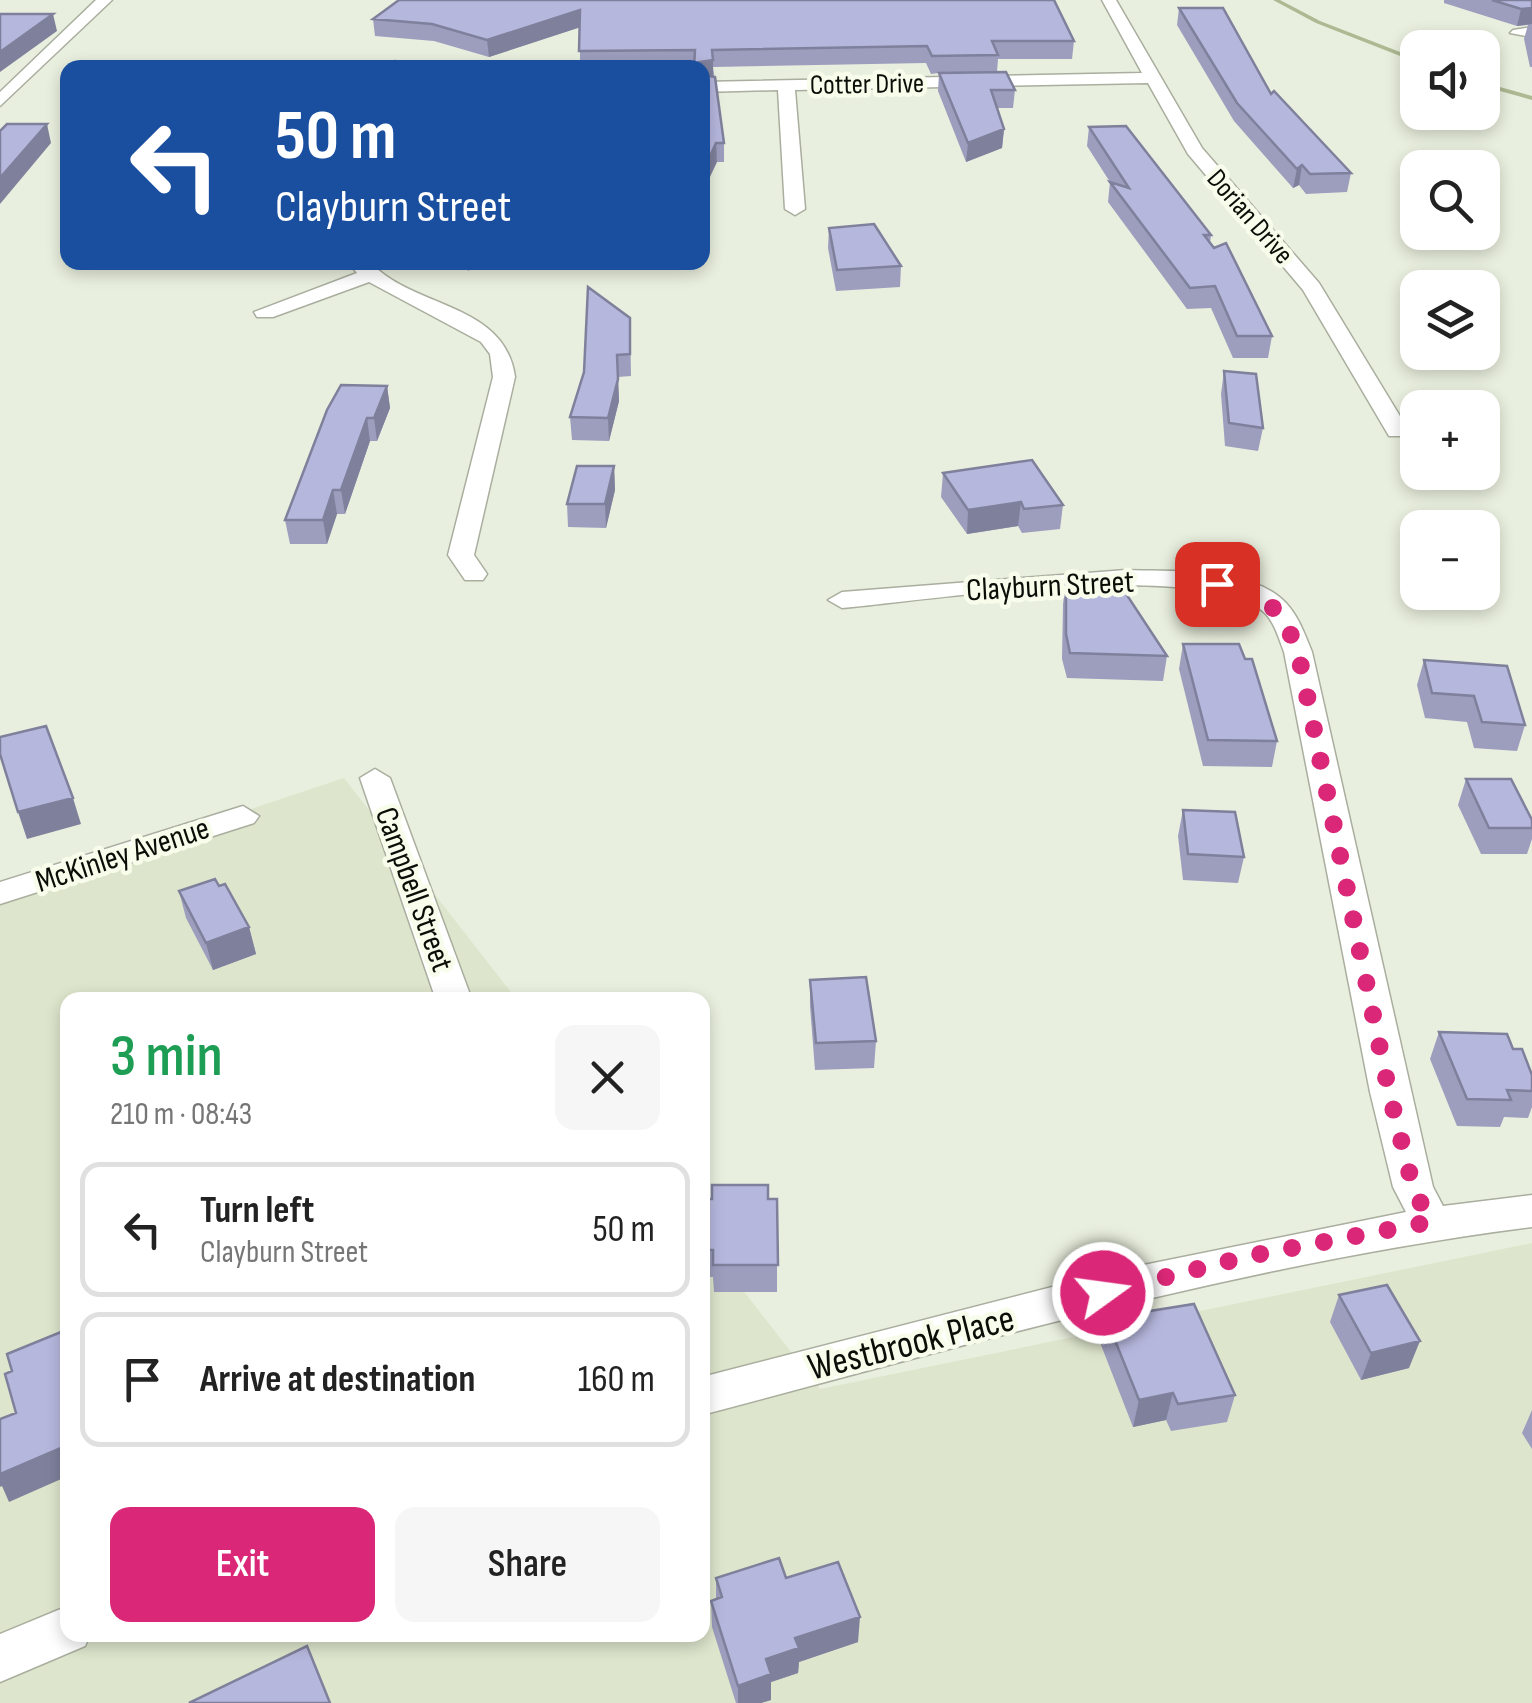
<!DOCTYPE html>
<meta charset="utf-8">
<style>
:root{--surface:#fff;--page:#f6f6f6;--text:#222;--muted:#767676;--line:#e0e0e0;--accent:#db2777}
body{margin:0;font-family:"Sofia Sans Condensed",sans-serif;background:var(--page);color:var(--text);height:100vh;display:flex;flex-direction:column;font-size:38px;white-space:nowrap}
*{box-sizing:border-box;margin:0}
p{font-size:32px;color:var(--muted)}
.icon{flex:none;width:55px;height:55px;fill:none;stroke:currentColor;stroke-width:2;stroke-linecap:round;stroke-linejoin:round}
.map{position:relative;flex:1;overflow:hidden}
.drawer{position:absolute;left:60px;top:992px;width:650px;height:650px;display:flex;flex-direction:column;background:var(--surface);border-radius:20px;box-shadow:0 5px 15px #0003}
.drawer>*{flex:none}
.guide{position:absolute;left:60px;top:60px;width:650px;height:210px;border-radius:20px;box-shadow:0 5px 15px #0003;background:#1a4fa0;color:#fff;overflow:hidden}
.buttons{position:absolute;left:1400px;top:30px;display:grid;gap:20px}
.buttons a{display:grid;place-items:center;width:100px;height:100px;border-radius:20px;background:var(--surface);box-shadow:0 5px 15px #0003;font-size:50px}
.pin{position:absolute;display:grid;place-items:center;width:85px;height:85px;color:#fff;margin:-42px;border-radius:20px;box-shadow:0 5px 15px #0006}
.me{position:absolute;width:110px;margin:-55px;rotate:76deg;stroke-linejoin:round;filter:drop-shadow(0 0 8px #0008)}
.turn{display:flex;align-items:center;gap:35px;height:210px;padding:0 50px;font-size:45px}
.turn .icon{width:130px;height:130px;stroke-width:2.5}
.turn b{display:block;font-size:70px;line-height:85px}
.round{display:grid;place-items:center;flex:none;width:105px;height:105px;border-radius:20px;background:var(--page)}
.headline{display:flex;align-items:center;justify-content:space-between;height:170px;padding:0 50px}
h1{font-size:60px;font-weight:600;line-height:75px;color:#1e9e55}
.button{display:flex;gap:20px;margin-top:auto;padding:20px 50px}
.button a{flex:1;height:115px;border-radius:20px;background:var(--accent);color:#fff;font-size:40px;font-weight:600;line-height:115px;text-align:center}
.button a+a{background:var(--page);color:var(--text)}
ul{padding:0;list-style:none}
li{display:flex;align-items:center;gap:30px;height:135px;margin:0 20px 15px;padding:0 30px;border:5px solid var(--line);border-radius:20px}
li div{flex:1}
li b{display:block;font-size:38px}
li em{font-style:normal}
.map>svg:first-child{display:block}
.built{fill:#dde5cc}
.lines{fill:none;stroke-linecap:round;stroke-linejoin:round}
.stream{fill:#adb992;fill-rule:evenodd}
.street-casing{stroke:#a9ae9e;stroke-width:3}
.street{fill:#fff;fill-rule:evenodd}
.wall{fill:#9d9dbe}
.shaded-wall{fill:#7f809b}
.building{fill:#b6b7dd;stroke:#7f809b;stroke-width:2.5}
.route{stroke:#db2777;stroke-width:18;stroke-dasharray:0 32.4}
.labels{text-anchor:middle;stroke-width:9;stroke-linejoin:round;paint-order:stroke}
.far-street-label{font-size:28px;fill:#0b0d07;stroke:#f7fceb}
.street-label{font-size:32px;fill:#0b0d07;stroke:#f7fceb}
.near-street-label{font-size:38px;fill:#0b0d07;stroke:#f7fceb}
</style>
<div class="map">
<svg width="1532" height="1703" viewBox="0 0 1532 1703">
<rect width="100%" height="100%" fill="#e9efde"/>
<path class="built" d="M344 778 517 1000H68V1635H702L703 1239 820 1389 1532 1243V1703H0V893Z"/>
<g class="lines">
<path class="stream" d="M1273 0H1280L1320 21 1418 59V63L1316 23Z
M1482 82 1532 96V100L1482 86Z"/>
<defs>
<path id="street" d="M96 0H112L0 106V92Z
M1102 0H1116L1202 148 1319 283 1409 431 1405 436H1389L1303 290 1188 154 1148 83 795 90 805 209 795 215 785 209 778 90 702 92V82L1142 73Z
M1532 27V37L1510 33 1513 30Z
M395 61 406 68H388Z
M348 262H370C413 309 505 302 515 377L474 555 487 574 483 580H465L448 555 493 377 490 354 481 342 369 282 273 317H257L254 312 357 273Z
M1126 570C1173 572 1251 566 1286 603 1299 617 1305 635 1312 652L1433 1187 1443 1206 1532 1195V1227C1249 1263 977 1342 702 1415V1377L1114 1271 1406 1212 1393 1187 1370 1092 1284 652C1278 636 1273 616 1257 607 1182 562 935 599 842 608L828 600 842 592Z
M375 769 390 778 472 1000H436L360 778Z
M243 806 259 816 254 823 0 904V882Z
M68 1606V1635H90L85 1646 0 1682V1634Z"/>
</defs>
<use href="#street" class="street-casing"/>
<use href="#street" class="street"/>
</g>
<path class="wall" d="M1444 0H1532V67H1530L1524 39 1528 25 1517 26 1444 3Z
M1179 8 1351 173 1347 192 1306 194 1299 185 1293 188 1234 121 1177 25Z
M373 19 1074 41 1072 59H998L997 72 1015 90 1013 108H997L1004 129 1002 148 966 162 938 91 939 73 931 74 926 63 713 67 724 143V162H717L702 68H580V27L489 57 434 41 375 36Z
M1089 127 1211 235 1210 243 1272 336 1268 358H1233L1211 308 1187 309 1108 202 1110 182 1087 146Z
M829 228 901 266 900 287 836 291 828 248Z
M457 262H471L469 271Z
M630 318 631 376 618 377 619 401 609 441 572 440 570 417Z
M1224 371 1263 428 1258 451 1225 446 1221 394Z
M387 386 390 408 377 441H370L345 514H337L327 544H290L285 520Z
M614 466 615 490 606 528 568 527 567 504Z
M943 473 1063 505 1060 529 1022 533 1018 526 967 534 941 497Z
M1066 580 1167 656 1163 681 1067 678 1062 659 1063 604Z
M1183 644 1277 741 1272 767 1203 766 1179 669Z
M1424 660 1525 725 1517 751 1474 748 1467 722 1425 718 1417 685Z
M1466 779 1532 820V839L1527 854H1481L1458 805Z
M1183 810 1244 857 1238 883 1183 880 1178 836Z
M179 891 249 927 256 954 213 970 186 918Z
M810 980 876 1041 874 1068 815 1070 810 1006Z
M1439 1032 1513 1049 1532 1075V1107L1528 1118 1504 1117 1500 1127 1457 1126 1430 1059Z
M768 1199H777V1292H714L713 1277H707L706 1250Z
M1339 1295 1409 1368 1361 1380 1330 1322Z
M1106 1318 1235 1395 1227 1422 1171 1431 1166 1420 1133 1427 1101 1345Z
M1532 1410V1449L1522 1433Z
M716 1578H786L858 1642 799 1662 798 1673 771 1682V1700L761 1703H736L712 1627 711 1601 716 1599Z"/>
<path class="shaded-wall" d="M1532 8V24L1517 26 1521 9Z
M580 10 581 27 489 57 487 40Z
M53 14 57 31 0 72V52Z
M713 60V78L702 79V68H698L699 62Z
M47 124 51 143 0 204V178Z
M1004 129 1002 148 966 162 968 143Z
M716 143 717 162 702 194V174Z
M1302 165 1299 185 1293 188 1297 169Z
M617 355 619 401 609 441 608 418Z
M387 386 390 408 377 441 374 418Z
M367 418 370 441 345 514 341 490Z
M614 466 615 490 606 528 605 504Z
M333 490 337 514 327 544 323 520Z
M1021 502 1018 526 967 534 968 510Z
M73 798 81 824 27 839 18 812Z
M249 927 256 954 213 970 206 943Z
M1420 1341 1409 1368 1361 1380 1371 1353Z
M1173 1393 1166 1420 1133 1427 1139 1400Z
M68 1445V1476L9 1502 2 1486 0 1487V1474Z
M860 1617 858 1642 799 1662 798 1673 771 1682V1700L761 1703H738V1686L766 1659 795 1638Z"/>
<path class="building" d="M399 0H1054L1074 41H992L998 55 932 56 927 46 712 50 713 60 699 62 698 68H694L695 50 579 51 580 10 487 40 432 24 373 19Z
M1492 0H1532V8L1521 9Z
M1179 8H1223L1271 94 1274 91 1351 173 1310 174 1302 165 1297 169 1237 103Z
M0 14H53L0 52Z
M1006 72 1015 90H991L1004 129 968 143 939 73Z
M702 75 715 77 724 143H716L702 174Z
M7 124H47L0 178V131Z
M1126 126 1211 235H1204L1214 248 1226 243 1272 336H1237L1215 286 1190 288 1110 182 1129 188 1089 127Z
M874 224 901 266 837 270 829 228Z
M588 287 630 318V354L617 355 618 379 608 418 570 417 584 372Z
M1224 371 1256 374 1263 428 1229 423Z
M341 385 387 386 374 418H367L341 490H333L323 520H285L327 410Z
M1032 460 1063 505 1024 509 1021 502 968 510 943 473Z
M577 466H614L605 504H567Z
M1066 580H1117L1167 656 1070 653 1066 634Z
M1183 644H1239L1245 659H1252L1277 741 1208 740Z
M1424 660 1507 666 1525 725 1482 722 1474 696 1432 693Z
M46 726 73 798 18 812 0 754V737Z
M1466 779H1511L1532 820V828H1489Z
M1183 810 1235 812 1244 857 1188 854Z
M215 879 219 886 225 884 249 927 206 943 179 891Z
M866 977 876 1041 816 1043 810 980Z
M1439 1032 1507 1034 1513 1049H1522L1532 1075V1091L1507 1090 1511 1100 1467 1099Z
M712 1185H768V1199H777L778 1265H713V1250H706L707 1199H712Z
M1387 1285 1420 1341 1371 1353 1339 1295Z
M1194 1304 1235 1395 1178 1404 1173 1393 1139 1400 1106 1318Z
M61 1332 66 1349 68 1348V1445L0 1474V1419L16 1413 5 1374 12 1371 7 1354Z
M779 1558 786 1578 838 1562 860 1617 795 1638 799 1648 766 1659 771 1674 738 1686 711 1601 722 1597 716 1578Z
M307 1646 330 1703H189Z"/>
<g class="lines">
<path class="route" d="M1103 1293 1249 1256 1430 1222 1413 1187 1389 1092 1298 652C1280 605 1266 595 1217 584"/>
</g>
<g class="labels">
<g class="far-street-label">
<text transform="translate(867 83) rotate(-1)" y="10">Cotter Drive</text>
<text transform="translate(1251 216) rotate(49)" y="10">Dorian Drive</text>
</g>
<g class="street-label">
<text transform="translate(1050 585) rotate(-3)" y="11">Clayburn Street</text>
<text transform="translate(122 854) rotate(-18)" y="11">McKinley Avenue</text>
<text transform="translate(415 889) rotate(70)" y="11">Campbell Street</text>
</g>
<g class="near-street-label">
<text transform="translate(911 1342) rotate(-14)" y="13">Westbrook Place</text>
</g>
</g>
</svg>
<div class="buttons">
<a><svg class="icon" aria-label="sound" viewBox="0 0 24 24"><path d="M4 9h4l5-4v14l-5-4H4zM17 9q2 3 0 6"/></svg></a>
<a><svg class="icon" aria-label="search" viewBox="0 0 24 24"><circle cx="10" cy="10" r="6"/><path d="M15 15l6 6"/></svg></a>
<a><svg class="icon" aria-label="layers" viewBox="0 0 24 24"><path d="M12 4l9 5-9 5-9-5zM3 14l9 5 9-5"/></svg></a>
<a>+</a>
<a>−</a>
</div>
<div class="pin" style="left:1217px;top:584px;background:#d93025"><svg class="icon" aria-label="arrive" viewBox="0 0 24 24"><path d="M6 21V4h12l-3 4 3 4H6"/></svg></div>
<svg class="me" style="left:1103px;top:1293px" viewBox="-20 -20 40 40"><circle r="17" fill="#db2777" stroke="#fff" stroke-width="3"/><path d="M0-11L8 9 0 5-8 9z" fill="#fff"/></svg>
<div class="guide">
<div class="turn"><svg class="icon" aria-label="left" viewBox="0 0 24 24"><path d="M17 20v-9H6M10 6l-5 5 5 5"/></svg><div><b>50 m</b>Clayburn Street</div></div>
</div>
<section class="drawer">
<div class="headline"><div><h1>3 min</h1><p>210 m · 08:43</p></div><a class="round"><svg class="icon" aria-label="close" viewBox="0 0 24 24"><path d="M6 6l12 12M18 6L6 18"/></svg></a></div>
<ul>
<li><svg class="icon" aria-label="left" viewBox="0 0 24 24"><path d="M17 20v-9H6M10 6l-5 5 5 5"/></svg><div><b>Turn left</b><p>Clayburn Street</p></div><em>50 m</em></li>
<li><svg class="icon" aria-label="arrive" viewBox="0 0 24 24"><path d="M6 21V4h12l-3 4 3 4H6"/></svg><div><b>Arrive at destination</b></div><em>160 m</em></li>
</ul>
<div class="button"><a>Exit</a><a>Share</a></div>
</section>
</div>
